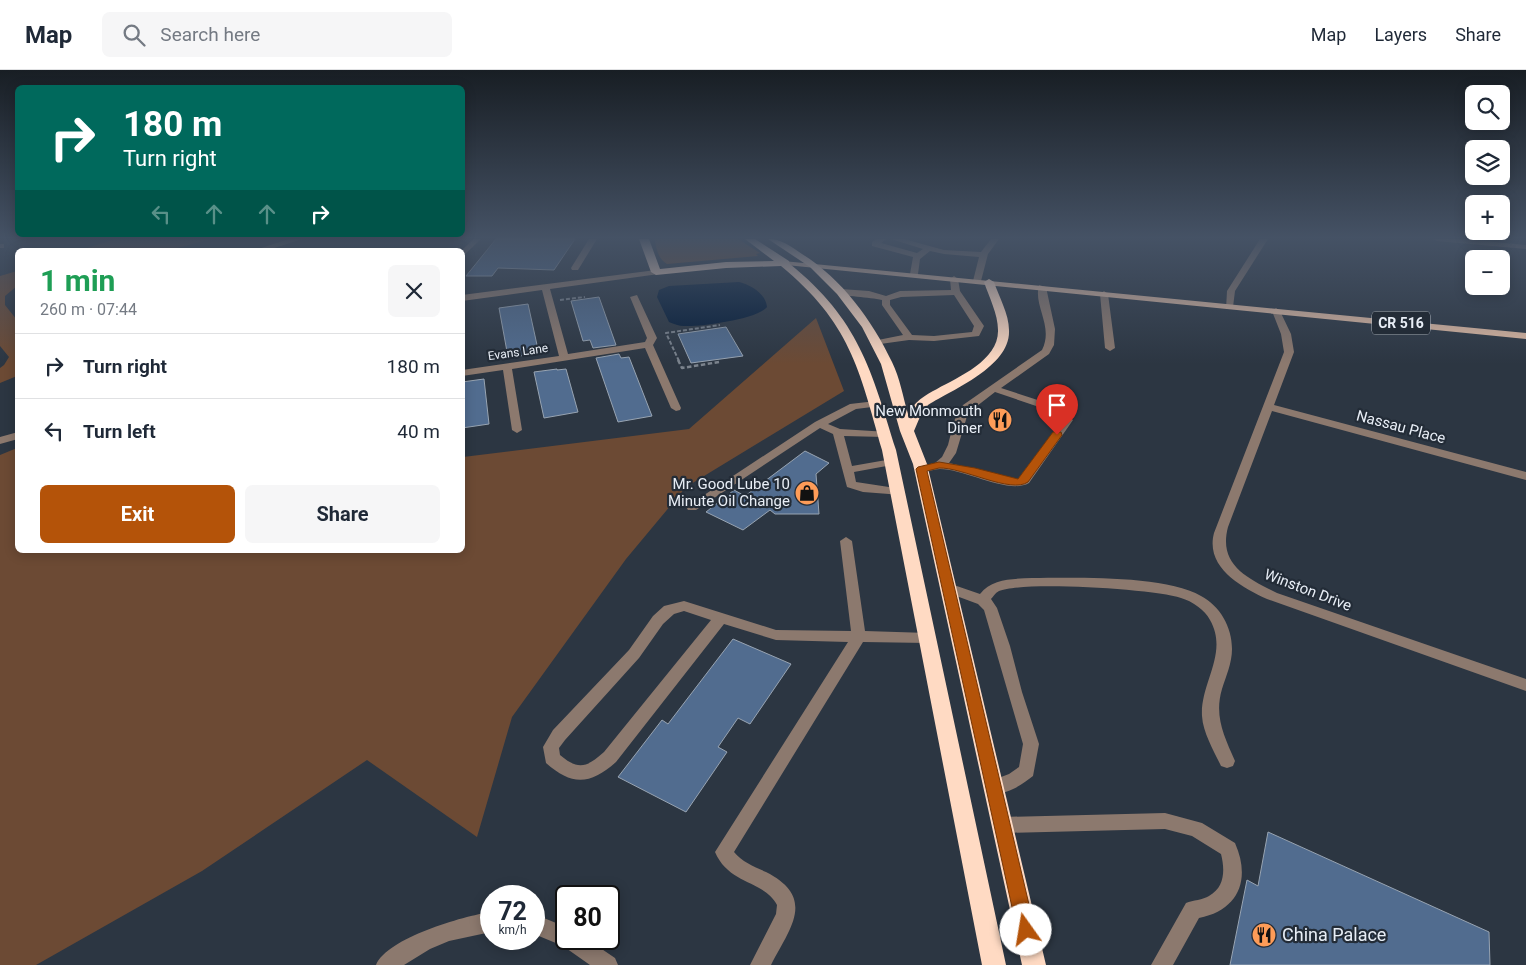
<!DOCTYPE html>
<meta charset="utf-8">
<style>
:root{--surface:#fff;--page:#f6f6f7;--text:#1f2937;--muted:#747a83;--line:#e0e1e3;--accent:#b45309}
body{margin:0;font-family:Roboto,sans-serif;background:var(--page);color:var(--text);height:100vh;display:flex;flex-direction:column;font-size:19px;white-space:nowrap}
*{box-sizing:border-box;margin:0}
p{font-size:16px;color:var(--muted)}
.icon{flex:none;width:28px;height:28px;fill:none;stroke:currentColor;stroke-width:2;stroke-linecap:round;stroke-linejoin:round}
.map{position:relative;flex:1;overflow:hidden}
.side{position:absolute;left:15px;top:178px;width:450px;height:305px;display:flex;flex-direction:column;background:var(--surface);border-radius:8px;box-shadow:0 2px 12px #0003}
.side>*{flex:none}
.top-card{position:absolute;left:15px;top:15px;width:450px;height:152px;border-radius:8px;box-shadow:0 2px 12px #0003;background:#00695c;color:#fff;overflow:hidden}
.fabs{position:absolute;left:1465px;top:15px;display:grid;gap:10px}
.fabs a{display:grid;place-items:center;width:45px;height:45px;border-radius:8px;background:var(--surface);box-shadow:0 2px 12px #0003;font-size:25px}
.speed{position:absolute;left:480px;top:815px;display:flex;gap:10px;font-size:25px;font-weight:700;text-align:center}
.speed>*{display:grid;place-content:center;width:65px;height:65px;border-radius:50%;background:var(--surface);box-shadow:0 2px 12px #0003;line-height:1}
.speed small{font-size:12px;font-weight:400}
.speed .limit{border:2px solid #111;border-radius:8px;background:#fff;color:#111}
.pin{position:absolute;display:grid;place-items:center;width:42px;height:42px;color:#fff;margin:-51px -21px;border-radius:50% 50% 50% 0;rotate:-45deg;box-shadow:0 0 5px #0007}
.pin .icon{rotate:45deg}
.me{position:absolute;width:55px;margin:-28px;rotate:347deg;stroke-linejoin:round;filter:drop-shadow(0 0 4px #0008)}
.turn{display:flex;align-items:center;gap:18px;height:105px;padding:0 25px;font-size:22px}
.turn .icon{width:65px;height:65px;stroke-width:2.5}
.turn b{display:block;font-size:35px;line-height:42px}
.lanes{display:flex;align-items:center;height:48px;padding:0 25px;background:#0003;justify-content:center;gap:25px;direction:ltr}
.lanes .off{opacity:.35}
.round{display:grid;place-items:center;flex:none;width:52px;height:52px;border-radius:8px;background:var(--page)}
.headline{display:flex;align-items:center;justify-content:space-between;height:85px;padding:0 25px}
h1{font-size:30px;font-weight:700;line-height:38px;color:#1e9e55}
.action{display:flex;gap:10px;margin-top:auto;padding:10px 25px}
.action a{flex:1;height:58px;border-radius:8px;background:var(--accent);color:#fff;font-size:20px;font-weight:700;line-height:58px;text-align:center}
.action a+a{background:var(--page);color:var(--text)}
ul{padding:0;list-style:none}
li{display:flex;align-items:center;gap:15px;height:65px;padding:0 25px;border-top:1px solid var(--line)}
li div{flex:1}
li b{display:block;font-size:19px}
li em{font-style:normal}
header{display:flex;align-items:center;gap:30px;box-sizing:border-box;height:70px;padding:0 25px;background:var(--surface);border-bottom:1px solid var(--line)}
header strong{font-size:24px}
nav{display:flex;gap:28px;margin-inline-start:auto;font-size:18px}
.search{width:350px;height:45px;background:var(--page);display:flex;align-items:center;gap:12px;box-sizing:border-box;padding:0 18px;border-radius:8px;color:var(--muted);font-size:19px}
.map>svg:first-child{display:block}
.green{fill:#6c4a34}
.water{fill:#041c39}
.building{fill:#516c8f;stroke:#98a4b2}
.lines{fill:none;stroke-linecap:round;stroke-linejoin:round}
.path-far1{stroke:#7b838d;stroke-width:2;stroke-dasharray:4 2;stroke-linecap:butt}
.path{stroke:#7b838d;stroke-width:2.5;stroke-dasharray:4.5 2.5;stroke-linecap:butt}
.minor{fill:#8c796e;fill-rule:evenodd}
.major{fill:#e3bda5;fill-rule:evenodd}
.highway{fill:#ffdac3;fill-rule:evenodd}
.route{fill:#b45309;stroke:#753606}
.labels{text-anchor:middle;stroke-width:4.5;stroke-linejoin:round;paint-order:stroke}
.far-street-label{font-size:12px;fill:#e8eef6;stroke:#232c37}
.shield{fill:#232c37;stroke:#adb4bd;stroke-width:1}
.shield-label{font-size:14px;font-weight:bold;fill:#e8eef6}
.poi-label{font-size:15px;fill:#e8eef6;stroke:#232c37;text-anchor:end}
.street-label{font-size:15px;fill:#e8eef6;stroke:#232c37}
.near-poi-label{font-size:18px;fill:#e8eef6;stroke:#232c37;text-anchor:start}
</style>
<header>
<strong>Map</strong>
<div class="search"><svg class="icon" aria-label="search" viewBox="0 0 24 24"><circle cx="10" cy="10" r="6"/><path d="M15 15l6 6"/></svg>Search here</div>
<nav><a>Map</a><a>Layers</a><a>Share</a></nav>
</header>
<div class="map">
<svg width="1526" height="895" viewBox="0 0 1526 895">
<rect width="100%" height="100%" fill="#2c3642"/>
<path class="green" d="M115 169H212L169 180H81Z
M655 169H738L760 183 756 184 758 186 667 194C658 189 656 178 655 169Z
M17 201V216L5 226V235L17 250V306L0 313V298L4 295 9 287 0 276V206Z
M816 248 844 321 686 417 626 489 512 647 477 767 367 690 202 801 36 895H0V385L17 378 18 480H462L463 387 689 359Z"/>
<path class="water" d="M739 212C751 215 766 224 767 237 758 249 700 257 684 256 679 256 674 254 669 252L657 227 659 220 669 216Z"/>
<path class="building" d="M496 169H575L554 200 498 198 492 206H466Z
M599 227 616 275 593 278 590 270 583 271 571 231Z
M528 234 539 284 508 287 499 238Z
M726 257 743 286 691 293 678 264Z
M619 284 621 288 629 287 652 346 618 352 596 288Z
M557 299V300L566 299 578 342 544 348 534 302Z
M484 309 489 354 462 358V312Z
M805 381 829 393 816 404 819 444H775L770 440 743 460 706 442 734 420 745 426Z
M733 569 791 594 750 654 738 648 718 677 727 682 686 742 618 707 662 650 668 654Z
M1268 762 1489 862 1490 895H1230L1247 810 1258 816Z"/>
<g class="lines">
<path class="path-far1" d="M560 230 585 227
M679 291 666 263 720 255"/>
<path class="path" d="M678 290 682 298 719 292"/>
<path class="minor" d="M289 169H302L268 180H255Z
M473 169H481L462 187V180Z
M589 169H597L578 200H572L571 198Z
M877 169H886L881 173 917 183 923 179 891 169H904L944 180 981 182 991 169H999L988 184 981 211 977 214 973 211 979 187 944 184 930 181 920 189 918 204 914 206 910 204 913 187 872 176V172Z
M1260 169H1268L1235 221 1233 237 1232 239H1226L1227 221Z
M1433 169H1464L1526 175V179L1437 171Z
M0 174H4V178H0Z
M656 200H659V204L550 219 568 284 645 272 647 268 630 227 637 225 657 268 653 275 681 338 680 340 676 341 671 338 645 278 512 299 522 360 517 363 512 360 503 300 462 306V300L559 286 542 220 462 231V225Z
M954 206 958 209 960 221 984 256 979 266 934 271 909 270 873 275V271L903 265 882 235V230C870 227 843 227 837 222L841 219 869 221 886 226 900 221 951 220 950 209ZM954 225 974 256 972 262 934 266 912 265 890 235V230L901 227Z
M1039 215 1046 217 1055 259 1054 275 1049 284 1001 318 1053 335 1073 350 1029 413C1009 425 965 399 940 399 932 399 925 404 917 401L915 399 917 397 935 393 942 387 948 375 954 351 963 335 1042 280C1054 256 1033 236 1039 215ZM995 322 1045 339 1062 351 1018 409 949 393 956 383 968 343Z
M1104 221 1108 224 1115 278 1110 281 1105 278 1100 224Z
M1276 238 1280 241 1291 264 1294 282 1274 335 1526 402V410L1272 341 1228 457C1218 495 1247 508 1277 523L1526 609V621L1267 529C1241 517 1205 497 1214 463L1284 282 1281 264 1272 241Z
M876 331 881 334 880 336 856 339 828 354 840 359 888 362 890 364 884 367 844 366 852 396 892 389 898 392 892 395 854 402 856 412 902 419 904 422 902 425 863 422 847 417 833 364 820 358 696 440H688L686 437 815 352 850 334Z
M18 362V369L0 374V367Z
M846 467 852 471 865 561 928 563 933 564 935 568 933 572 928 573 863 572 734 782C742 792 755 797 766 802 817 828 790 858 771 895H750L776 844 777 835C764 810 729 815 715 782L848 572 776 570 724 554 616 692C590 715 572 716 546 693L543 677 553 660 629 580 653 546 664 536 684 531 776 560 851 561 840 471ZM684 541 711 550 604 682C587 697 579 701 560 685L559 678 565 670 639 588 663 554 674 544Z
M1032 508C1075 508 1165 505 1201 526 1220 536 1232 557 1232 579 1232 593 1226 606 1222 619 1214 646 1224 666 1235 691L1233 696 1227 698 1221 696C1214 681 1203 663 1202 646 1200 613 1229 583 1210 550 1205 540 1192 531 1181 528 1154 519 1023 511 999 521 995 523 993 527 991 529L997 538 1010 576 1022 622 1039 674 1033 706C1022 715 1002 728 988 722L985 717 988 712 1009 704 1019 697 1023 674 984 540 978 534 943 521 941 518 943 515 948 513 980 524C992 508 1014 509 1032 508Z
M1165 743 1202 753 1235 773C1251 809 1239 840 1199 848L1173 895H1151L1186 833C1193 830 1203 830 1209 826 1225 817 1225 800 1221 784L1192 766 1165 759 1002 763 996 761 993 755 996 749 1002 747Z
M491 842V862L449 871 430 879 404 895H376C387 868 463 846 491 842Z
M534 844 566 857V869H587L615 888 618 895H590L563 876 534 864Z"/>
<path class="major" d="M783 191 1526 263V269L786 195H783Z"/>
<path class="highway" d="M639 169H649L660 199 726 192 774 191 745 169H755L789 191 790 194C859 250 871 299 896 380L1006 895H982L882 380C859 298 850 253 781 196L726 198 656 205 651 202Z
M768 169C782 169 790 176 802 184 842 209 872 250 892 292 900 308 903 327 908 344 914 332 925 325 937 319 959 307 999 290 998 260 998 244 989 227 984 212L989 209 994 212C999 227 1009 244 1009 260 1011 296 954 319 928 335L922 342 914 361 927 394 1046 895H1022L913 394 900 361 881 294 862 257 837 224 810 197Z"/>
</g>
<linearGradient id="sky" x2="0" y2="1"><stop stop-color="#181e24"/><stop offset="0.57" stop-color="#455265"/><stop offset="1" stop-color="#455265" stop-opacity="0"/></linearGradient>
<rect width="1526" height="294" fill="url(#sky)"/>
<path class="route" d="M1053 362H1061L1062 365 1028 412C1011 424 962 397 939 398 935 399 931 400 927 401L1035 860 1032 866 1026 869 1020 866 1017 860 916 399 918 397 939 392 975 398 1018 409Z"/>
<defs>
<symbol id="restaurant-disc" viewBox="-11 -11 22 22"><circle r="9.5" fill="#fe9c58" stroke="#232c37"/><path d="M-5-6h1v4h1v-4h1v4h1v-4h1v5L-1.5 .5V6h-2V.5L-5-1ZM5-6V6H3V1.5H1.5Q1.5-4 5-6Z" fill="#111"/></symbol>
<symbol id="shop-disc" viewBox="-11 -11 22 22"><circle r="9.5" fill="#fe9c58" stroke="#232c37"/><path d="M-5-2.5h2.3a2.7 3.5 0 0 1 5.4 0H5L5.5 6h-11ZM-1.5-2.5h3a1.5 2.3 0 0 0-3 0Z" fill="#111"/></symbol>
</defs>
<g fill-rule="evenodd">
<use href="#restaurant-disc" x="986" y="336" width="28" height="28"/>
<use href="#shop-disc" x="793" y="409" width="28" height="28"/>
<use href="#restaurant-disc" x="1250" y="851" width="28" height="28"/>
</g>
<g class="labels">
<g class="far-street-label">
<text transform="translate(518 282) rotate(-8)" y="4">Evans Lane</text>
</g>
<rect class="shield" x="1372" y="241.5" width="58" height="23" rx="4"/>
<g class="shield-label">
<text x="1401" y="258">CR 516</text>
</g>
<g class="poi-label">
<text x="982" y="346">New Monmouth<tspan x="982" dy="17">Diner</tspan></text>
<text x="790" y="419">Mr. Good Lube 10<tspan x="790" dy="17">Minute Oil Change</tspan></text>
</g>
<g class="street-label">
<text transform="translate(1401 357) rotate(15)" y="5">Nassau Place</text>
<text transform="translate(1308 520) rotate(21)" y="5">Winston Drive</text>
</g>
<g class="near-poi-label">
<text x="1282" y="871">China Palace</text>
</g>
</g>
</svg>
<div class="fabs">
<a><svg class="icon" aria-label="search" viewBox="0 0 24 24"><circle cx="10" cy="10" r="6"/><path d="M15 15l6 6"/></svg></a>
<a><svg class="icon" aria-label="layers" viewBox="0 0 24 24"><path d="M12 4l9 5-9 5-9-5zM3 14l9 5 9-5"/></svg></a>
<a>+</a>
<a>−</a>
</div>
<div class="speed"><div>72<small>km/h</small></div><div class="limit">80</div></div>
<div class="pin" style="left:1057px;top:365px;background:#d93025"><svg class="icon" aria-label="arrive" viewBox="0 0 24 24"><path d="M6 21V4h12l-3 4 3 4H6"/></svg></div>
<svg class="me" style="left:1026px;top:860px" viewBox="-20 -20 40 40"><circle r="19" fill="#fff"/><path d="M0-13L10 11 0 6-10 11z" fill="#b45309"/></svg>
<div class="top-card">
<div class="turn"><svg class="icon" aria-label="right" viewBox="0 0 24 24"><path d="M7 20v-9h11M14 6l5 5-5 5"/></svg><div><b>180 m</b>Turn right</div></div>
<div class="lanes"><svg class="icon off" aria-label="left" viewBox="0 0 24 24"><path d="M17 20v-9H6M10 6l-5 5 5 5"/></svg><svg class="icon off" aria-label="ahead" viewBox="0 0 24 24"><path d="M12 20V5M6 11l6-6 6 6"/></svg><svg class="icon off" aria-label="ahead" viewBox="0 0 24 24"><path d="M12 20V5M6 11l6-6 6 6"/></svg><svg class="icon" aria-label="right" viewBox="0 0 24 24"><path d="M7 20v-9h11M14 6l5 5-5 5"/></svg></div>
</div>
<section class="side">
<div class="headline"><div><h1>1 min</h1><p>260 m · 07:44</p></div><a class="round"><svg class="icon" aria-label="close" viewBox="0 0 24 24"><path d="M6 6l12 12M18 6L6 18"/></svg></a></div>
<ul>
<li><svg class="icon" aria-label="right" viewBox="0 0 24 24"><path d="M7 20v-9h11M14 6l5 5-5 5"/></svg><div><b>Turn right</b></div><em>180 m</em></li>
<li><svg class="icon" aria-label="left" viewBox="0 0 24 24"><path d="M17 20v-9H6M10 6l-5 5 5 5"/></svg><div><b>Turn left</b></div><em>40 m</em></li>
</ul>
<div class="action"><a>Exit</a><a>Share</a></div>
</section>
</div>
